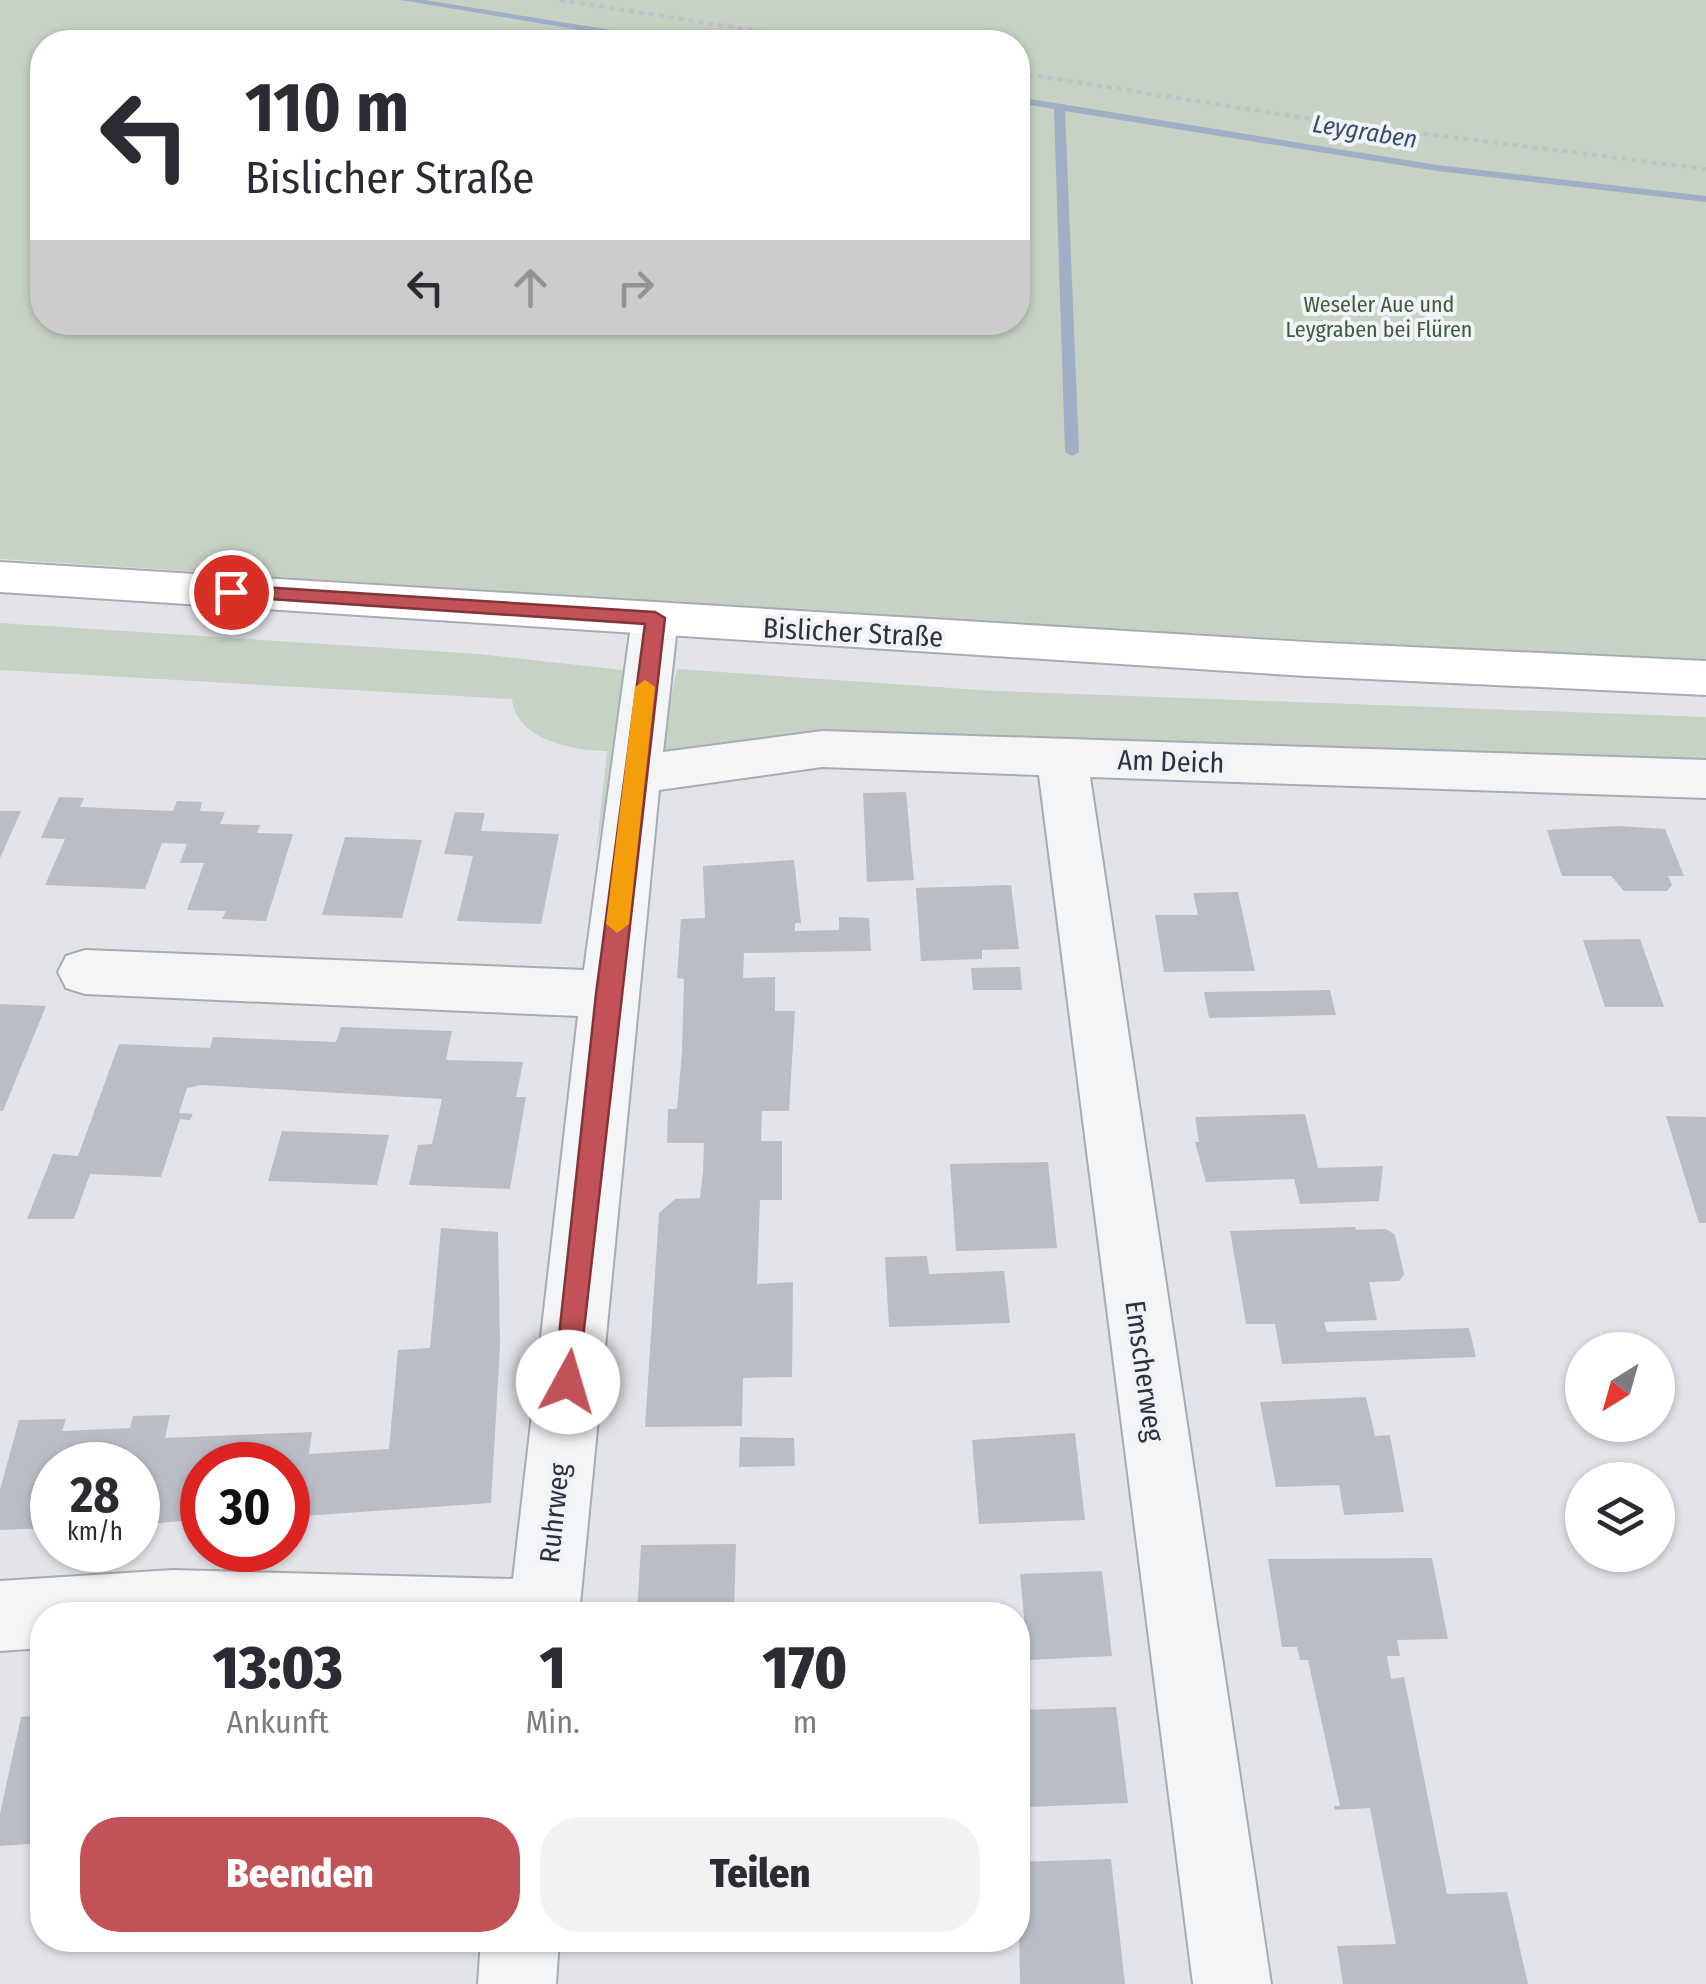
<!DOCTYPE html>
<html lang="de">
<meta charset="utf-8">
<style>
:root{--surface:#fff;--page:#f2f2f3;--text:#2b2b33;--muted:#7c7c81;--accent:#c35258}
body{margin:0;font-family:"Fira Sans Condensed",sans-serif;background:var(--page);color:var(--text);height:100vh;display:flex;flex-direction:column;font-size:38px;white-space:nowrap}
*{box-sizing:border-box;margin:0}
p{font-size:32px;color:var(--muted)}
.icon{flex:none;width:55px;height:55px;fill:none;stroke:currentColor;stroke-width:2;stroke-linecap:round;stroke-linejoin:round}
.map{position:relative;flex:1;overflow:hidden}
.drawer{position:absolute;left:30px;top:1602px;width:1000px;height:350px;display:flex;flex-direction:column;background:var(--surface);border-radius:40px;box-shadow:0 2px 8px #0004}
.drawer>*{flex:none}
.top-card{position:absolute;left:30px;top:30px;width:1000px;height:305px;border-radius:40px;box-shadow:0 2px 8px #0004;background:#fff;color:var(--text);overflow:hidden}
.needle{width:65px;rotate:217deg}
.buttons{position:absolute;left:1565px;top:1332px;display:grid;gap:20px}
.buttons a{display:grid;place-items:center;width:110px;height:110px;border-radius:50%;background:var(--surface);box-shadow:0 2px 8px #0004;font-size:50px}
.speed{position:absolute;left:30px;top:1442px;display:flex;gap:20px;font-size:50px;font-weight:700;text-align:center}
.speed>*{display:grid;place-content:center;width:130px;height:130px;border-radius:50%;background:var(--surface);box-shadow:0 2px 8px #0004;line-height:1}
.speed small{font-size:25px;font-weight:400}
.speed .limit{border:15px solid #d22;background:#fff;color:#111}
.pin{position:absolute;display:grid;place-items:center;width:85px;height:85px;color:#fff;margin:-42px;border:5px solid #fff;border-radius:50%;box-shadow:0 2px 10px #0007}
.me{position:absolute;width:110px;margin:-55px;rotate:6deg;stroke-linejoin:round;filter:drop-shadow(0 0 8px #0008)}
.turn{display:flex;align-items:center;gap:35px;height:210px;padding:0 50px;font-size:45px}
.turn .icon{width:130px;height:130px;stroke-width:2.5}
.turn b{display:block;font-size:70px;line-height:85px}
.lanes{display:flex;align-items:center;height:95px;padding:0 50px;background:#0003;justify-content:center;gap:50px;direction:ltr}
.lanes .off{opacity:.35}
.eta{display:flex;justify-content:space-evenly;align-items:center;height:170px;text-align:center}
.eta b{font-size:60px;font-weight:800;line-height:70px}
.cta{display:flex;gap:20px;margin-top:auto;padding:20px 50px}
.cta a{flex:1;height:115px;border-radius:40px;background:var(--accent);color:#fff;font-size:40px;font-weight:800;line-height:115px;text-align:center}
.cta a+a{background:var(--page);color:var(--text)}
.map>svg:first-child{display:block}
.green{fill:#c6d2c3;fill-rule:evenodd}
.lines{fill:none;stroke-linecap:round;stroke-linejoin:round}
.stream{fill:#a0aec6;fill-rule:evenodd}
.building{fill:#b9bdc5}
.street-casing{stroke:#a7abb3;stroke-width:4}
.secondary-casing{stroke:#a7abb3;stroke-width:4}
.path{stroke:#c0c2c7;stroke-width:4;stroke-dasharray:5 5;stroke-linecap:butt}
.street{fill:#f4f5f7;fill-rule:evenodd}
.secondary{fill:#fff;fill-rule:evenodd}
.route{fill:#c35258;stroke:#7f3539;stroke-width:2.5}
.slow{fill:#f59e0b}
.labels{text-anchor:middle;stroke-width:8;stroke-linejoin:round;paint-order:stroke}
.far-park-label{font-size:22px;fill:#3d5a3a;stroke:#f1f3f6}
.far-water-label{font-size:25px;font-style:italic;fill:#394c70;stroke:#f1f3f6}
.street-label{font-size:28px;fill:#2b313f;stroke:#f1f3f6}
</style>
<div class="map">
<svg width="1706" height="1984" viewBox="0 0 1706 1984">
<rect width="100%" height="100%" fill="#e2e4e9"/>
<path class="green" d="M0 0H1706V661L991 623 0 559ZM42 42H1018V322H42Z
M0 623 479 654 632 671 596 854 607 751C574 751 516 740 512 699L0 670Z
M677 669 995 691 1706 717V768L659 752Z"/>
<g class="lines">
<path class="stream" d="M401 0H425L667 39 672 42H651Z
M1018 97 1437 165 1706 196V202L1437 171 1065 111 1079 452 1072 456 1065 452 1054 109 1018 103Z"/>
</g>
<path class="building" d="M906 792 914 880 867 882 863 793Z
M59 797 84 798 80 807 126 809 173 811 177 801 202 802 200 811 225 812 220 824 260 825 257 833 293 834 266 921 222 919 226 911 187 910 204 863H180L187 844 162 843 145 889 45 885 65 839 41 838Z
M0 811H21L0 858Z
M455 812 485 813 481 831 559 834 541 924 457 921 473 856 444 854Z
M1618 826 1665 829 1684 876H1668L1672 885 1667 891H1624L1611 876H1562L1547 830Z
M345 837 422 840 402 918 322 915Z
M794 860 801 923H795V931L839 930V917L869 918 871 951 744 953 743 978 775 977V1011H795L789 1111H762L761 1141H782V1200H760L757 1284 793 1282 792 1377 743 1378 742 1426 645 1427 659 1213 675 1199 700 1198 703 1172 704 1143H667L668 1109H677L682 1051 684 979 677 978 681 919 705 918 703 866Z
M1011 885 1019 949 982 950V959L921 961 916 888Z
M1238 892 1255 971 1164 972 1155 915H1198L1193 893Z
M1640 939 1664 1007H1605L1583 940Z
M1020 967 1022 990H973L971 968Z
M1330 990 1336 1015 1209 1018 1204 992Z
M0 1004 46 1006 3 1111H0Z
M341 1027 452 1031 446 1060 523 1062 516 1097H526L510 1189 409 1185 418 1145 432 1144 442 1099 202 1085 187 1088 179 1113 193 1114 190 1120 180 1119 161 1177 90 1174 74 1219H27L53 1154 78 1156 119 1044 210 1048 213 1037 336 1042Z
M1305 1114 1318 1168 1383 1166 1379 1201 1300 1204 1294 1179 1206 1182 1195 1142H1199L1195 1117Z
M1666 1116 1706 1117V1223H1699Z
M282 1131 389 1135 377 1185 268 1181Z
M1048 1162 1057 1248 956 1251 950 1164Z
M1355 1227 1356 1230 1386 1229 1395 1235 1404 1274 1399 1281 1369 1282 1377 1320 1324 1322 1327 1332 1469 1328 1476 1357 1282 1364 1275 1324H1246L1230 1231Z
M441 1228 498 1232 500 1345 491 1503 288 1517V1465H202V1519L138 1525V1465H52V1528L0 1530V1490L19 1420 66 1419 62 1431 130 1428 133 1416 170 1415 165 1438 312 1432 309 1454 389 1449 398 1350 430 1348Z
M927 1256 929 1274 1004 1271 1010 1323 889 1327 885 1257Z
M1366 1397 1375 1436 1390 1435 1404 1512 1344 1515 1339 1485 1276 1487 1260 1402Z
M1075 1433 1085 1520 979 1524 972 1440Z
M740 1437 794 1438 795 1466 739 1467Z
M736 1544 734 1615H637L641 1545Z
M1432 1558 1448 1639 1397 1640 1400 1656H1387L1391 1679 1404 1677 1447 1894 1507 1892 1528 1984H1343L1337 1946 1396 1944 1387 1897 1370 1808 1335 1810 1334 1806H1340L1308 1660H1300L1297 1647H1282L1268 1559Z
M1102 1571 1112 1656 1028 1660 1020 1574Z
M1116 1707 1128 1803 1028 1807 1020 1710Z
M42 1715V1843L0 1846V1814L21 1717Z
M1111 1859 1125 1984H1020L1018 1862Z
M667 1940H701L692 1950H675Z"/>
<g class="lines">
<defs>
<path id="street" d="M655 602 671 607 678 618 663 752 822 731 1706 760V798L1090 777 1271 1984H1193L1039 775 822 767 659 790 579 1615H42V1648L0 1651V1581L173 1570 513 1579 578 1016 85 994 66 988 58 972 66 956 85 950 584 970 632 618 639 607Z
M481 1940H559L556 1984H478Z"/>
<path id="secondary" d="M0 562 1306 642 1706 661V695L1306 676 0 592Z"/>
</defs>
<use href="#street" class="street-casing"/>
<use href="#secondary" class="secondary-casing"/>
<path class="path" d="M560 0 828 42
M1018 73 1330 122 1706 169"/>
<use href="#street" class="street"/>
<use href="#secondary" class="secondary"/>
</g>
<path class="route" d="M231 585 655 612 665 618 577 1391 568 1395 558 1391 554 1382 596 994 645 624 225 596V587Z"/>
<path class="slow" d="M645 680 655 687 629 924 617 933 606 924 635 687Z"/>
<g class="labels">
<g class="far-park-label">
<text x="1379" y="312">Weseler Aue und<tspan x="1379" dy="25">Leygraben bei Flüren</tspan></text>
</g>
<g class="far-water-label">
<text transform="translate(1365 131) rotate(9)" y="9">Leygraben</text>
</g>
<g class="street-label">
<text transform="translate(853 632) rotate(3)" y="10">Bislicher Straße</text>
<text transform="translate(1171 761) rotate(2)" y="10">Am Deich</text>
<text transform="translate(1145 1371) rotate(82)" y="10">Emscherweg</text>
<text transform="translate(554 1513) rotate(-84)" y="10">Ruhrweg</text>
</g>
</g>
</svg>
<div class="buttons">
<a><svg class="needle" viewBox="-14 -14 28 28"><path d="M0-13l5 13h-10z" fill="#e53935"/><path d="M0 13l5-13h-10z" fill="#7c7c81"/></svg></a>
<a><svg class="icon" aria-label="layers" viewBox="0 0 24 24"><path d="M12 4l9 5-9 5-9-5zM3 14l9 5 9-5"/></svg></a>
</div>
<div class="speed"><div>28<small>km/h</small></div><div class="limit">30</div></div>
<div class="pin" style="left:231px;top:592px;background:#d93025"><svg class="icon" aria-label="arrive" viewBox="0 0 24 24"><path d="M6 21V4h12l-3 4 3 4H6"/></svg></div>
<svg class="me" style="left:568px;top:1382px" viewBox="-20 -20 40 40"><circle r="19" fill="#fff"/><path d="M0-13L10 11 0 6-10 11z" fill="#c35258"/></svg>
<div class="top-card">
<div class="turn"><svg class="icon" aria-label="left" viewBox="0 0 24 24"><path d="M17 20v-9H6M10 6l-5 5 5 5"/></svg><div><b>110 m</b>Bislicher Straße</div></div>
<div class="lanes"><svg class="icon" aria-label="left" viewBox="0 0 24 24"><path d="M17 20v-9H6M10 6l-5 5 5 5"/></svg><svg class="icon off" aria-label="ahead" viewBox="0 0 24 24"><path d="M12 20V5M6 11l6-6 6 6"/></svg><svg class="icon off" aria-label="right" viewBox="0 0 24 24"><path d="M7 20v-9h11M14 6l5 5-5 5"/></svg></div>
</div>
<section class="drawer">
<div class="eta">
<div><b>13:03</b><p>Ankunft</p></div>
<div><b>1</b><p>Min.</p></div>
<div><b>170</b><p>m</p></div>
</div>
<div class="cta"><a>Beenden</a><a>Teilen</a></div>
</section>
</div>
